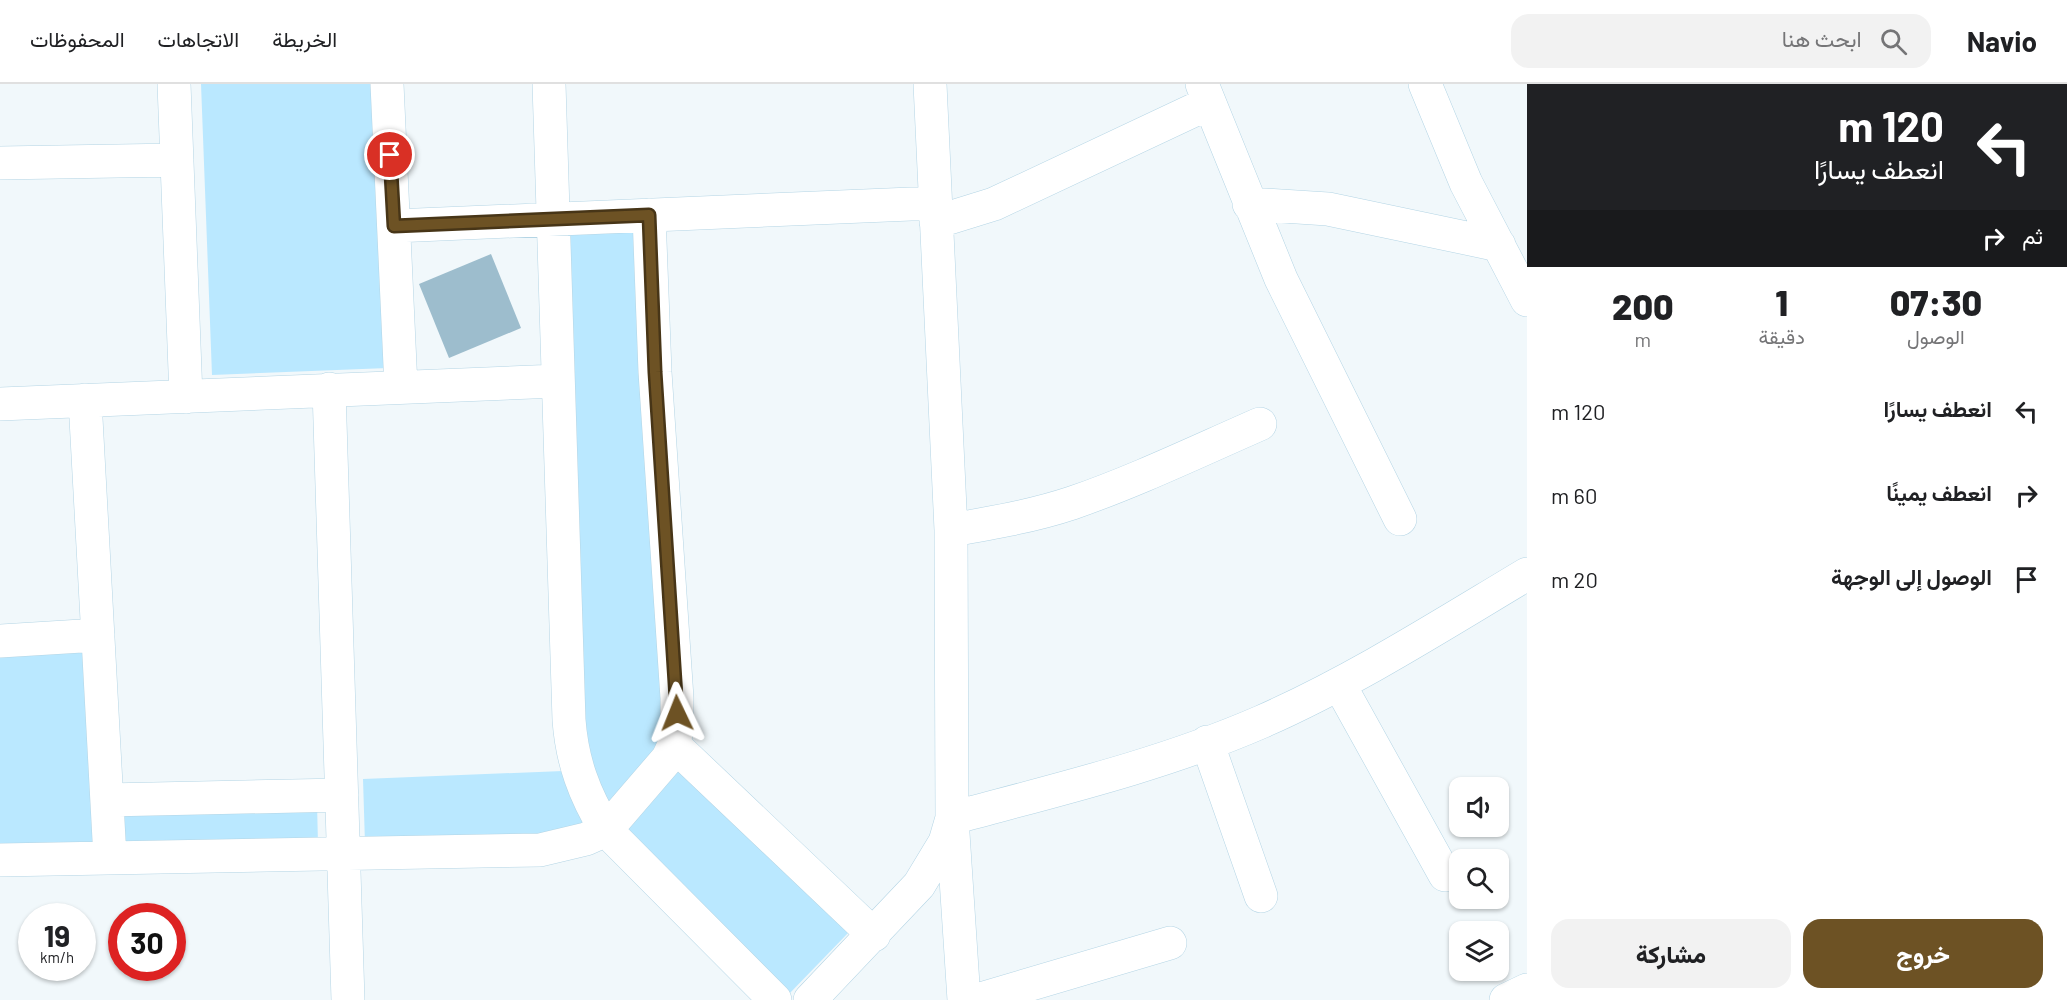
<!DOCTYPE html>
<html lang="ar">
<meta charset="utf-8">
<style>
:root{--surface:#fff;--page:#f2f2f2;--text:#202124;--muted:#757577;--line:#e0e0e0;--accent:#6d5224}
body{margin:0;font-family:Barlow,Vazirmatn,sans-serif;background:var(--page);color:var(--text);direction:rtl;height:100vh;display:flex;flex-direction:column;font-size:22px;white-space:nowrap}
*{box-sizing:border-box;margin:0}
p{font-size:20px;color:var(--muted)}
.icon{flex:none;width:33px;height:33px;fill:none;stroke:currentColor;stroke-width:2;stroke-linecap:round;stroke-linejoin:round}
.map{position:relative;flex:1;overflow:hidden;direction:ltr}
.panel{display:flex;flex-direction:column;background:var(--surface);width:540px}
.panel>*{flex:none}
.top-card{background:#202124;color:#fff;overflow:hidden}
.fabs{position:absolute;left:1449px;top:693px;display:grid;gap:12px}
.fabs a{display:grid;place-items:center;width:60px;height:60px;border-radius:12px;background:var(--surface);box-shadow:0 2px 4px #0004;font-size:30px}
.speed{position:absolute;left:18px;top:819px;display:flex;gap:12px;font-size:30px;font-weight:700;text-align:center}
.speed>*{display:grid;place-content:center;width:78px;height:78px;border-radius:50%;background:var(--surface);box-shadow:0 2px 4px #0004;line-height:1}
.speed small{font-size:15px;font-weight:400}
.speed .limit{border:9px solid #d22;background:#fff;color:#111}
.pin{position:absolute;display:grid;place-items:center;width:51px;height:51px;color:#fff;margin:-26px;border:3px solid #fff;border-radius:50%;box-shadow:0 2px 6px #0007}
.me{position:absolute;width:66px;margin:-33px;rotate:358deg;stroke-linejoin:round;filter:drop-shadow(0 0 4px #0008)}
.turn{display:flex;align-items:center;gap:21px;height:126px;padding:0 24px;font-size:27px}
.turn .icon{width:78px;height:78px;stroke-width:2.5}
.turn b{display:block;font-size:42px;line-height:51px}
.then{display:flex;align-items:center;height:57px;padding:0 24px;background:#0003;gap:12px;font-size:22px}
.eta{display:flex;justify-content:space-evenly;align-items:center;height:102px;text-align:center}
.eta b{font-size:36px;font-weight:800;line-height:42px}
.cta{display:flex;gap:12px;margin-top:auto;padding:12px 24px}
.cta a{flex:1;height:69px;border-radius:18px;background:var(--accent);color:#fff;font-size:24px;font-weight:800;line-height:69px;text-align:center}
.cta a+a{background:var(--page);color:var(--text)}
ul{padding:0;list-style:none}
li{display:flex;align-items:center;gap:18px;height:84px;padding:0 24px}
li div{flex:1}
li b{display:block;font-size:22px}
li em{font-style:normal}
header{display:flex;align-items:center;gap:36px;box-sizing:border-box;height:84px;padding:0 30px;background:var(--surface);border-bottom:2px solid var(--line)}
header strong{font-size:28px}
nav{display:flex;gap:33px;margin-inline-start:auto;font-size:21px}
.search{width:420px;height:54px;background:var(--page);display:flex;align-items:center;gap:15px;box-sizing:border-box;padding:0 21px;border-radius:18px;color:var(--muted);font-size:22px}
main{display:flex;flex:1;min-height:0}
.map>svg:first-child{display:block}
.green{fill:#bae8ff}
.building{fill:#9dbdcd}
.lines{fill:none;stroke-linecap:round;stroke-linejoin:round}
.minor-casing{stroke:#b4d5e5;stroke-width:34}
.minor{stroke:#fff;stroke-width:33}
.route-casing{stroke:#473517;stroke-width:15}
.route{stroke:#6d5224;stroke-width:10}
</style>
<header>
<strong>Navio</strong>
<div class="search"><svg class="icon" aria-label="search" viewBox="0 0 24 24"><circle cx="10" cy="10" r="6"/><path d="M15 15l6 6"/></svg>ابحث هنا</div>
<nav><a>الخريطة</a><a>الاتجاهات</a><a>المحفوظات</a></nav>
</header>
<main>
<section class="panel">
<div class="top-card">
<div class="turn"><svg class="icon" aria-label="left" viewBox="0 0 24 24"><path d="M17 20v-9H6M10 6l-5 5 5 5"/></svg><div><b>120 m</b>انعطف يسارًا</div></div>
<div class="then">ثم<svg class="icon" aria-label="right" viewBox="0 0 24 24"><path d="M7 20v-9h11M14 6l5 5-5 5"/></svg></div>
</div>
<div class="eta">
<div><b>07:30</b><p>الوصول</p></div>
<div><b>1</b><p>دقيقة</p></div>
<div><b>200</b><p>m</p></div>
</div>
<ul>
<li><svg class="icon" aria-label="left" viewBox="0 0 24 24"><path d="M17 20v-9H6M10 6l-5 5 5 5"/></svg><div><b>انعطف يسارًا</b></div><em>120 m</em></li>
<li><svg class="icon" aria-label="right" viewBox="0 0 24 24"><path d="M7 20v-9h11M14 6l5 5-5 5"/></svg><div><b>انعطف يمينًا</b></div><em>60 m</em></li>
<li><svg class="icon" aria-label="arrive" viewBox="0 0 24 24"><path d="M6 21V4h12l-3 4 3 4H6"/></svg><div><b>الوصول إلى الوجهة</b></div><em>20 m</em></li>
</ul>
<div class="cta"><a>خروج</a><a>مشاركة</a></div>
</section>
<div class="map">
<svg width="1527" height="916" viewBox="0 0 1527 916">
<rect width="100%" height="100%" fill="#f1f8fb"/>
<path class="green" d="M201 0H378L388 284 212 291Z
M638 147 666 654 608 722 584 674 568 150Z
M90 563 94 765 0 767V565Z
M680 683 850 847 788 911 618 747Z
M563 687 590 744 573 751 365 760 363 695Z
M317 719 318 760 117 766 116 726Z"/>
<path class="building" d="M491 170 521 244 449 274 419 200Z"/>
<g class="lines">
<defs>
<path id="minor" d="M174 0 186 313
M387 0 401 303
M549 0 569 636C572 677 584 710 606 746L775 916
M1202 0 1281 195 1400 435
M1425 0 1466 99 1527 216
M0 79 177 76
M1249 120 1328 125 1499 161
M649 131 655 288 677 614V644L674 661 874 851
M936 138 994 120 1209 19
M394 142 935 119
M329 305 348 916
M85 316 110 774
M0 320 557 297
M951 446C992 439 1033 432 1072 419 1136 397 1198 367 1260 340
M0 557 98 551
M1339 600 1445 791
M1207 658 1261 812
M107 716 342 711
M0 776 540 766 586 755 606 746 668 674 674 661
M810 916 919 801 945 758 952 734 951 446 930 0
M964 916 952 734C1056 706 1162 681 1261 638 1354 597 1440 542 1527 490
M977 916 1170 859
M1506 916 1527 906"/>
</defs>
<use href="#minor" class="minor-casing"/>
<use href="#minor" class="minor"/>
</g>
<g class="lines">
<defs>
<path id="route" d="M390 71 394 142 649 131 655 288 677 629"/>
</defs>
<use href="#route" class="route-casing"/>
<use href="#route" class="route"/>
</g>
</svg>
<div class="fabs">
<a><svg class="icon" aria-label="sound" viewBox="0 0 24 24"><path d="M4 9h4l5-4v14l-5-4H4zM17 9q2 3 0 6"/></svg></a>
<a><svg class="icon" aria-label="search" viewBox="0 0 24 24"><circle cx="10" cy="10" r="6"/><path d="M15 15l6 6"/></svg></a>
<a><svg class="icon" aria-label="layers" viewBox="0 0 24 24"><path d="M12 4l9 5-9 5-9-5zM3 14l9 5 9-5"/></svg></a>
</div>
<div class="speed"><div>19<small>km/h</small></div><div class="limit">30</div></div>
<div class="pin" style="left:390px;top:71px;background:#d93025"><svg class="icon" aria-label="arrive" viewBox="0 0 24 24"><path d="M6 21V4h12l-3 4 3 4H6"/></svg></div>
<svg class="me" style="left:677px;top:629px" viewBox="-20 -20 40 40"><path d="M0-17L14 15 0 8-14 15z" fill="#6d5224" stroke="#fff" stroke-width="4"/></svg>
</div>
</main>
